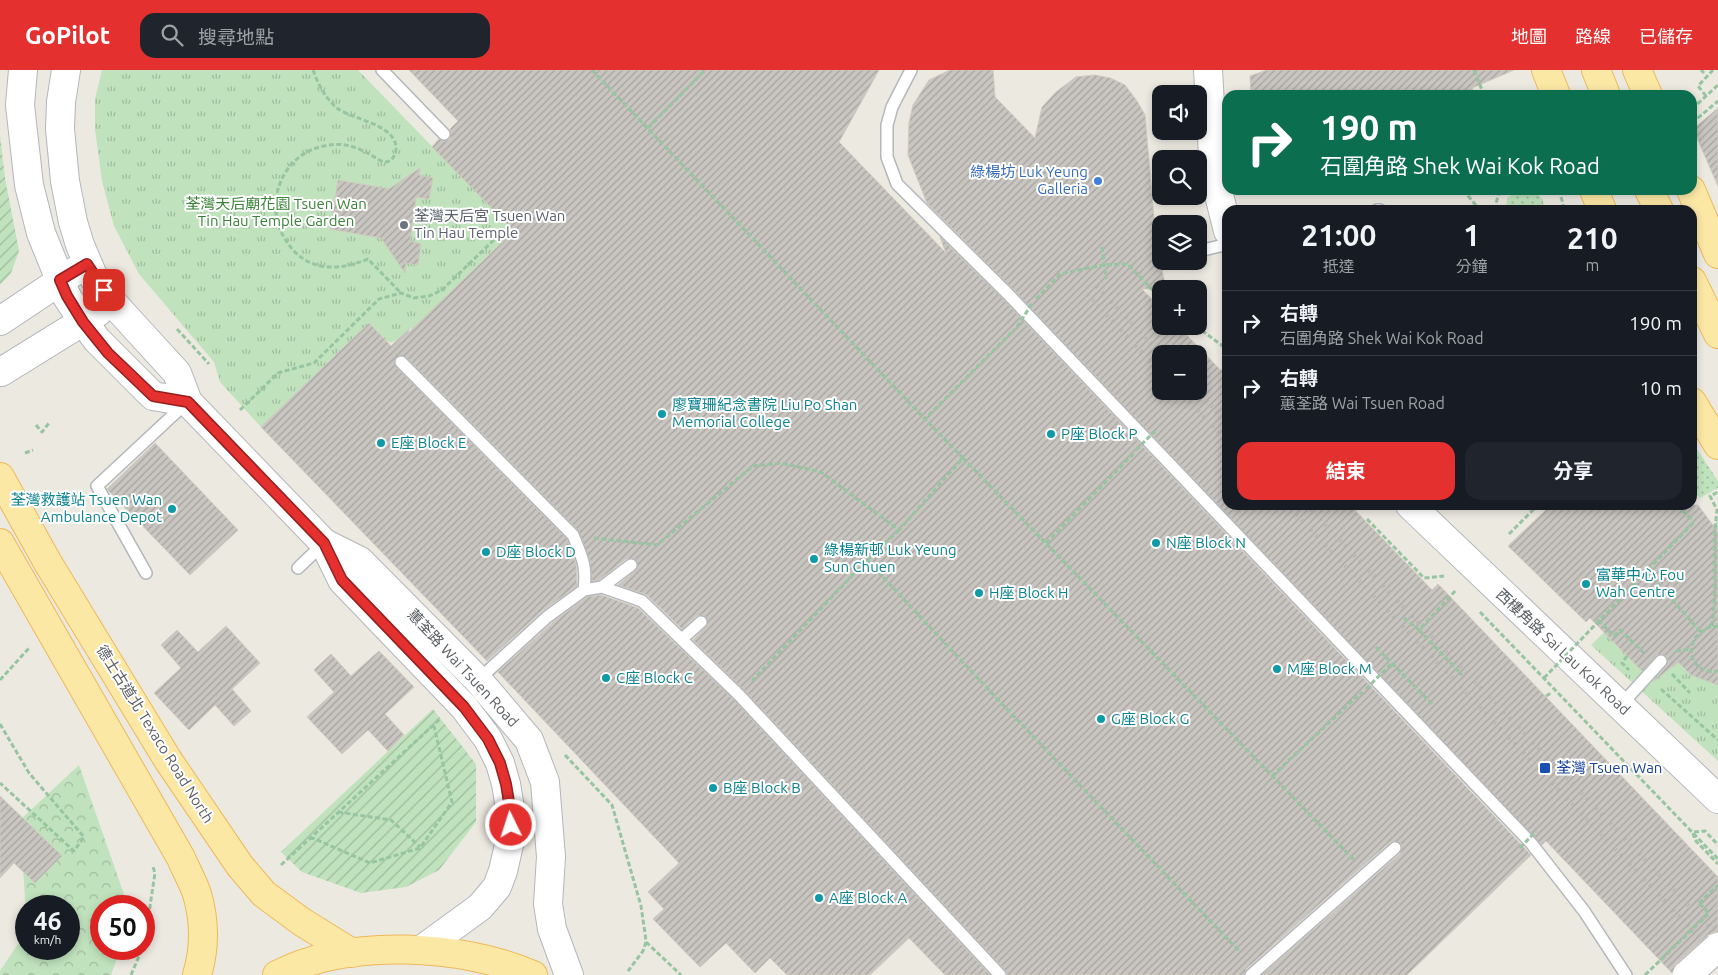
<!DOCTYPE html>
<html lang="zh-TW">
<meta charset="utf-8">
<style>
:root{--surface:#171b24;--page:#20242c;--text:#f1f3f6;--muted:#9ea1a6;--line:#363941;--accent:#e4302f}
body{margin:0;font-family:Ubuntu,"Noto Sans TC",sans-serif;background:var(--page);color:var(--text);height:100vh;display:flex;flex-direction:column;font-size:19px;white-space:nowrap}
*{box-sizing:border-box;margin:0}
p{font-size:16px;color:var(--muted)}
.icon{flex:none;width:28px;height:28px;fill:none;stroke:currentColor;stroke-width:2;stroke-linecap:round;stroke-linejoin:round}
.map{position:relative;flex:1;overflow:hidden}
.sheet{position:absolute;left:1222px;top:135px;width:475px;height:305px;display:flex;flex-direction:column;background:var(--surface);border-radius:15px;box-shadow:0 2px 8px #0003}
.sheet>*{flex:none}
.top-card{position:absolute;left:1222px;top:20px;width:475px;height:105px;border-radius:15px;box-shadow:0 2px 8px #0003;background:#0b6e4f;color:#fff;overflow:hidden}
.tools{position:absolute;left:1152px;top:15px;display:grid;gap:10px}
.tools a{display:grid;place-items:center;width:55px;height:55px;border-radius:10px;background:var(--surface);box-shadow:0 2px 8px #0003;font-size:25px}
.speed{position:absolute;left:15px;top:825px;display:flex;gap:10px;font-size:25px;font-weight:700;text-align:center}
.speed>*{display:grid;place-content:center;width:65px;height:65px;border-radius:50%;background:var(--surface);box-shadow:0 2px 8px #0003;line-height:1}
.speed small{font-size:12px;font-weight:400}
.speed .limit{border:8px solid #d22;background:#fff;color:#111}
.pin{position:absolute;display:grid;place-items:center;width:42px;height:42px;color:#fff;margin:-21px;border-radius:10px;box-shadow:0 2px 8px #0006}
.me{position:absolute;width:55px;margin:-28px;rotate:356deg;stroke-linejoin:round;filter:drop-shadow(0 0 4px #0008)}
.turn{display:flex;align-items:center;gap:18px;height:105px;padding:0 15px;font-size:22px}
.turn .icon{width:65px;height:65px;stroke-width:2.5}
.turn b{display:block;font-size:35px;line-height:42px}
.eta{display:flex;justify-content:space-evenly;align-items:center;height:85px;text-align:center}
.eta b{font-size:30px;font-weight:700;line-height:35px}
.button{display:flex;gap:10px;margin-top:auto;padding:10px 15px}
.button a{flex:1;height:58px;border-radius:15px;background:var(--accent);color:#fff;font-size:20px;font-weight:700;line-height:58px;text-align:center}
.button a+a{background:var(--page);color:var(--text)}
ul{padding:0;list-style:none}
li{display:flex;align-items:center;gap:15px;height:65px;padding:0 15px;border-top:1px solid var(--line)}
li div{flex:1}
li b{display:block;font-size:19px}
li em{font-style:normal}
header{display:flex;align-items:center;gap:30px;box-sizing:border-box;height:70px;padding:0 25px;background:var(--accent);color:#fff}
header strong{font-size:24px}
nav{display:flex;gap:28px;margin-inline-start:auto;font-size:18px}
.search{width:350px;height:45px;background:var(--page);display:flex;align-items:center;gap:12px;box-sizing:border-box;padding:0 18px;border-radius:15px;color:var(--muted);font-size:19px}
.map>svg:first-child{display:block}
.grass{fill:url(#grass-dots)}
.forest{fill:url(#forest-crowns)}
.park{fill:url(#park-tufts)}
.garden{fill:url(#garden-furrows)}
.building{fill:url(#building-hatch);stroke:#d0cabf;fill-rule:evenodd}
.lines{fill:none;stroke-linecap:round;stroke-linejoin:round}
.lane-casing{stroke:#b3b7bb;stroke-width:14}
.secondary-casing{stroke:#b2b6bb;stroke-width:30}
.primary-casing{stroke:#edb959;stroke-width:30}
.path{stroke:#97c4a1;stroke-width:3;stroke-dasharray:5 2.5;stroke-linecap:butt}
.lane{stroke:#fff;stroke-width:11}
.secondary{stroke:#fff;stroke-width:28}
.primary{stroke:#fce8a5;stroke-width:28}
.rail{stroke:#b0b1b1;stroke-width:4;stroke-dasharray:1 6;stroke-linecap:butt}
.secondary-bridge-casing{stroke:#b2b6bb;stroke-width:30;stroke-linecap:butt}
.path-bridge{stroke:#97c4a1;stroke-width:3;stroke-dasharray:5 2.5;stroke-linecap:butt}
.secondary-bridge{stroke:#fff;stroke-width:28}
.route-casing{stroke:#941f1f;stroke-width:12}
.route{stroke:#e4302f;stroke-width:9}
.shop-dot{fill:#3f7fe0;stroke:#fff;stroke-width:2}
.worship-dot{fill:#6b7280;stroke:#fff;stroke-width:2}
.culture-dot{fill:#0f9aa8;stroke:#fff;stroke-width:2}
.transit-dot{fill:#1a4fb4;stroke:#fff;stroke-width:2}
.labels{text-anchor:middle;stroke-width:4;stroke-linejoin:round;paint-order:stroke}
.shop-label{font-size:15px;fill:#366cbe;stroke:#fff;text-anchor:end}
.park-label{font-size:15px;fill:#398337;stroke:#fff}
.worship-label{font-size:15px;fill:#5b616d;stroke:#fff;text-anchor:start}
.culture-label{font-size:15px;fill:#0d838f;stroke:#fff;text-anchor:start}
.street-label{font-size:15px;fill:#595d61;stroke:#fff}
.transit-label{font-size:15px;fill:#164399;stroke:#fff;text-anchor:start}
</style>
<header>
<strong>GoPilot</strong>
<div class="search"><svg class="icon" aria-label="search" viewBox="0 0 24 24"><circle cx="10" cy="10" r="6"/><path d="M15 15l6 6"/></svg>搜尋地點</div>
<nav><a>地圖</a><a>路線</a><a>已儲存</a></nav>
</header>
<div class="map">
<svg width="1718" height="905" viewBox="0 0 1718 905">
<defs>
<pattern id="grass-dots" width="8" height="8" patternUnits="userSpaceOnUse" patternTransform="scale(1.25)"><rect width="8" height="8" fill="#c0e3bd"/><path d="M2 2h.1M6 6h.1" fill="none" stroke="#9fbb9d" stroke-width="1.8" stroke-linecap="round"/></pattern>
<pattern id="forest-crowns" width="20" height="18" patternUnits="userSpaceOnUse" patternTransform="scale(1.25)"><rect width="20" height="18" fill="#c0e3bd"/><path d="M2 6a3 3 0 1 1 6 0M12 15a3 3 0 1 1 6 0" fill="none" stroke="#9fbb9d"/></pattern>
<pattern id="park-tufts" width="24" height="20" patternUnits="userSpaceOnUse" patternTransform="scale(1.25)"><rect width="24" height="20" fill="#c0e3bd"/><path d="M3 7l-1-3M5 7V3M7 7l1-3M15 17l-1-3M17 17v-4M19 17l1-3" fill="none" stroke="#9fbb9d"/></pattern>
<pattern id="garden-furrows" width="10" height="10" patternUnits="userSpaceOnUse" patternTransform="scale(1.25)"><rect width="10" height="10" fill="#c0e3bd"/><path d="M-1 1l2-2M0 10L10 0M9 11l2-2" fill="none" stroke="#9fbb9d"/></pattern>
<pattern id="building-hatch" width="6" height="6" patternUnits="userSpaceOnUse" patternTransform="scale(1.25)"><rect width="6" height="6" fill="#c9c5c0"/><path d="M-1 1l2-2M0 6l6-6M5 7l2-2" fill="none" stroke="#a6a39f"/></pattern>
</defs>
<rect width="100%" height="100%" fill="#ece9e1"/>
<path class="grass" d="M1516 120 1535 121 1543 130 1544 140H1506L1507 129Z
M1693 373 1718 411V418L1700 428 1693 420Z"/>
<path class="forest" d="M79 695 128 836H101V879H120L111 905H0V901L26 862V879H69V836H26V844L20 750Z"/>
<path class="park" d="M102 0H358L514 161 412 259 411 258C385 282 391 273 369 253L261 357 220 312 214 292 139 204 114 156 102 111 95 59V29Z
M1718 450V691L1591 575Z"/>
<path class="garden" d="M0 65 5 108 19 181 11 203 0 215Z
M433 639 476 694V752L439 800 406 817 361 823 302 802 281 782Z"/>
<path class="building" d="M409 0H879L839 72 946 183 940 167 1002 228 1531 785 1407 905H1262L1400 784 1402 776 1400 773 1394 771 1390 772 1246 899 1244 905H1007L1005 900 744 620 693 570 708 555 706 547 703 545 696 546 682 559 647 525 618 515 638 498 637 491 633 488 626 489 599 510 592 511 590 490 578 460 406 287 399 285 394 291 396 297 567 469 576 494 577 516 542 541 487 591 261 357 369 253 391 276 409 259 408 263 514 161 432 77 439 69 445 71 450 69 451 63 450 59 458 51Z
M950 0H993L995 27 1035 68 1042 37 1056 22 1076 7 1095 5 1110 8 1125 15 1137 31 1145 45 1156 171 1166 219H1142L1161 239V256H1178L1228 308V435H1350L1432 520 1438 514 1718 807V862L1708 865 1677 893 1672 903 1546 771 1542 775 1012 218 927 133 908 85 909 53 913 35 929 10ZM1161 284H1199V321H1161Z
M1267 0H1514L1472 18 1475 25H1251L1250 6Z
M1718 38V116L1693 59Z
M420 98 419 105 433 108 429 129 416 127 410 171 421 174 418 195 406 193 405 203 381 168 330 159 338 110 389 119Z
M155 373 238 460 190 505 107 419Z
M1551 435H1698L1718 462V615L1691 605 1678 592 1653 612 1667 596 1668 589 1666 586 1658 584 1642 601 1590 548 1586 552 1508 476Z
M601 525 638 538 734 630 990 905H945L909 868 870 905H787L770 888 755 903 726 873 700 897 653 849 664 839 648 822 679 793 498 602 552 553 587 527Z
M226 556 260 593 232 619 251 641 234 656 215 635 189 660 154 623 181 598 161 575 177 560 198 582Z
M379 581 414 617 385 644 404 665 388 681 368 660 342 684 307 647 334 622 314 600 331 584 351 606Z
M0 726 62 786 35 813 14 793 0 808Z"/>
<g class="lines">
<defs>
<path id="lane" d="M382 0 444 64
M911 0 892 37 887 55V87L897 114 1007 223 1531 773 1584 841 1626 905
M1377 140H1380
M1199 181 1228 174
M401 292 573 465C582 487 587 496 584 520
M298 498 324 473
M146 503 97 416 184 335
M602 517 631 495
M683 568 701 552
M478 610 547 547 584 520 602 517 642 531 739 625 1000 905
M1620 636 1661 591
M1251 905 1395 778"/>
<path id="secondary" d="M23 0 20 35 29 115 41 163 67 227 83 251 97 270 153 326 188 332
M66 0 61 32 60 59 65 111 73 152 80 175 94 208 113 233 177 303 188 332 324 473 342 510 464 637 488 669 500 693 506 714 511 744V766L503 801 497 817 480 837 421 880
M1208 0 1213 86 1220 129 1228 161
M0 251 75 201
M1 302 98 242
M1410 435 1718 729
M324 473 360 491 478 610 529 670 545 712 551 787 548 834 552 859 569 905"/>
<path id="primary" d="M1546 0 1556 25
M1596 0 1606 25
M1637 0 1648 25
M1594 120 1602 140
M1649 120 1659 140
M1691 120 1718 184
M1692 211 1718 264
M1692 332 1718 375
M0 407 48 493 168 690 240 796 264 824 302 852 352 883
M0 473 181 788C186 800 193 812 197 824 205 851 205 878 197 905
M277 905C347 868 462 874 533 905"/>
</defs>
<use href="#lane" class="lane-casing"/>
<use href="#secondary" class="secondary-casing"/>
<use href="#primary" class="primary-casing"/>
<path class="path" d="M313 0C318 14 325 28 337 38 352 50 398 54 396 80 395 86 391 93 384 92 380 91 375 87 371 85 355 76 342 72 324 76 282 84 263 133 285 169 305 202 336 202 368 189L401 223
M592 0 925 349
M1474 0 1484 25
M1701 0 1704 3
M1706 26 1698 16 1713 0
M1692 39 1718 15
M1692 53 1718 31
M648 58 705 0
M1463 120 1480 140
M1558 120 1562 130 1564 140
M1497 140 1496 133 1500 120
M1102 177 1106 209
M1185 219 1195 212
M1036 229 1060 204 1103 195 1128 194 1161 229
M1199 235 1204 232
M1196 256 1228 280
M177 259 209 294
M1221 302 1228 297
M240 340 278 303 314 293 379 229 401 223 414 228 429 226 442 220 501 163
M36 355 42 362 49 353
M25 383 33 380
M963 388 1355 791
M1677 435 1694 452
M1367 449 1424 508 1444 506
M899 460 867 490 1003 635 1240 882
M1509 464 1538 435
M594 468 657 475 753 396 781 393 821 402 899 460 963 388 925 349 1015 259
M1046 473 1134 383
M1647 502 1700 561
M1480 542 1718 789
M1598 550 1614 566 1620 560 1644 583
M1712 556 1715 520V458L1717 440 1710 426 1718 422
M1718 557 1712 556C1679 568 1689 606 1718 601
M1419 560 1462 605
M1376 577 1432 634
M1676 581 1691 579
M1627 586 1622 593 1629 600
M1672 604 1690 623
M0 610 30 577
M752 611 867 490
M1661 619 1718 670
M1546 626 1551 623
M0 654 29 703 84 767 74 781 0 713
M565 685 612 735 641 836 645 863 646 872 643 881 628 901
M1272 706 1362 622
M338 742 391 750 420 777
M1694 762 1705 761 1718 775
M1693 763 1695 770 1718 794
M310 767 370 793 420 778 452 732 434 656
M281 795 440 649
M1699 833 1718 815
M646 872 681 905
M144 876 155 803 153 797
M131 905 142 879"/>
<use href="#lane" class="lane"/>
<use href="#secondary" class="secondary"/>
<use href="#primary" class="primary"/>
<path class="rail" d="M1097 217 1161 284
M1088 225 1161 303
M1179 321 1228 372
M1197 321 1228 353
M1287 435 1718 887
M1306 435 1718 866"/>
<defs>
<path id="secondary-bridge" d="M1687 905 1718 877"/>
</defs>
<use href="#secondary-bridge" class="secondary-bridge-casing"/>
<path class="path-bridge" d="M1017 257 1033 232
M1136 380 1155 361
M1404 548 1419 560 1457 519
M1544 608 1694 452
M1366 619 1392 593
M1520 778 1536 761
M1645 905 1709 843 1699 833"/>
<use href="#secondary-bridge" class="secondary-bridge"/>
</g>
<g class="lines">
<defs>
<path id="route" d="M104 220 87 194 60 210 67 226 83 252 108 283 153 326 188 332 324 473 342 510 464 637 488 669 500 693 506 714 511 744V755"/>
</defs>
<use href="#route" class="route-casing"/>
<use href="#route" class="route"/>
</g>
<circle class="shop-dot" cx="1098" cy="111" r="5"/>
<circle class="worship-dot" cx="404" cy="155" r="5"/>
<g class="culture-dot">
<circle cx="662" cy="344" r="5"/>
<circle cx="1051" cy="364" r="5"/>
<circle cx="381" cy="373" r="5"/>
<circle cx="172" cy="439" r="5"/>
<circle cx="1156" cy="473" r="5"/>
<circle cx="486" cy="482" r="5"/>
<circle cx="814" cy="489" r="5"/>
<circle cx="1586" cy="514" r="5"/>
<circle cx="979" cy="523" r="5"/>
<circle cx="1277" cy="599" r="5"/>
<circle cx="606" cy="608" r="5"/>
<circle cx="1101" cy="649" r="5"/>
<circle cx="713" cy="718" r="5"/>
<circle cx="819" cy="828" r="5"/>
</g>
<rect class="transit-dot" x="1539" y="692" width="12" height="12" rx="2.5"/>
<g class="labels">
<g class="shop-label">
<text x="1088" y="107">綠楊坊 Luk Yeung<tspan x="1088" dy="17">Galleria</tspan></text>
</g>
<g class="park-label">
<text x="276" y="139">荃灣天后廟花園 Tsuen Wan<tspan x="276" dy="17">Tin Hau Temple Garden</tspan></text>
</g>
<g class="worship-label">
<text x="414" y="151">荃灣天后宮 Tsuen Wan<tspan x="414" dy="17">Tin Hau Temple</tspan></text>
</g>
<g class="culture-label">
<text x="672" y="340">廖寶珊紀念書院 Liu Po Shan<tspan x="672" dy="17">Memorial College</tspan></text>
<text x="1061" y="369">P座 Block P</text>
<text x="391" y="378">E座 Block E</text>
<text x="162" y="435" text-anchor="end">荃灣救護站 Tsuen Wan<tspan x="162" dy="17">Ambulance Depot</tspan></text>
<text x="1166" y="478">N座 Block N</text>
<text x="824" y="485">綠楊新邨 Luk Yeung<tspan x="824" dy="17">Sun Chuen</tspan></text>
<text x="496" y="487">D座 Block D</text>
<text x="1596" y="510">富華中心 Fou<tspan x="1596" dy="17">Wah Centre</tspan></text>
<text x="989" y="528">H座 Block H</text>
<text x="1287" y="604">M座 Block M</text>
<text x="616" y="613">C座 Block C</text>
<text x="1111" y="654">G座 Block G</text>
<text x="723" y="723">B座 Block B</text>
<text x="829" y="833">A座 Block A</text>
</g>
<g class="street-label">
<text transform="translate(1563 582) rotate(43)" y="5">西樓角路 Sai Lau Kok Road</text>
<text transform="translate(463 598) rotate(47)" y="5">蕙荃路 Wai Tsuen Road</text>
<text transform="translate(155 664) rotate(58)" y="5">德士古道北 Texaco Road North</text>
</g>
<g class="transit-label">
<text x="1556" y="703">荃灣 Tsuen Wan</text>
</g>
</g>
</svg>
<div class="tools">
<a><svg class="icon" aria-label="sound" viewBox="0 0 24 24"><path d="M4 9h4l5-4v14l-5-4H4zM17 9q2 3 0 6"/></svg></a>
<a><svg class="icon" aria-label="search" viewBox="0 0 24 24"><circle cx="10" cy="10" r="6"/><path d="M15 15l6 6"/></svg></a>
<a><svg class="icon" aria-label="layers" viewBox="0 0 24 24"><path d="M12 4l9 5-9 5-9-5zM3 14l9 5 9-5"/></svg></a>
<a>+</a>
<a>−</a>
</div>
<div class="speed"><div>46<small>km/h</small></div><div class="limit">50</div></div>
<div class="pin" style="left:104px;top:220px;background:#d93025"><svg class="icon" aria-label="arrive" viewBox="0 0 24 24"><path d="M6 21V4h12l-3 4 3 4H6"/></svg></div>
<svg class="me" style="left:511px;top:755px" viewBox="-20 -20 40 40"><circle r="17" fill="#e4302f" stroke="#fff" stroke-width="3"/><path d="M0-11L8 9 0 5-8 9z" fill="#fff"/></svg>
<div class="top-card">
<div class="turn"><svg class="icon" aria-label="right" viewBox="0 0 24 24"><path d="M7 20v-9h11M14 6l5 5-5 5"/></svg><div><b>190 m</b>石圍角路 Shek Wai Kok Road</div></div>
</div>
<section class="sheet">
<div class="eta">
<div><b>21:00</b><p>抵達</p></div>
<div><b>1</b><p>分鐘</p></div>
<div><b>210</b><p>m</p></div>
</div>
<ul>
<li><svg class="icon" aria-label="right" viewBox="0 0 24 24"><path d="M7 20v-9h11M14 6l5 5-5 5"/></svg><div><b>右轉</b><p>石圍角路 Shek Wai Kok Road</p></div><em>190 m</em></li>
<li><svg class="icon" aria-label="right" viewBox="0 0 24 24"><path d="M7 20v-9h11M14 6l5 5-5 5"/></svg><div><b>右轉</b><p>蕙荃路 Wai Tsuen Road</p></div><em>10 m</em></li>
</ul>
<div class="button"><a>結束</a><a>分享</a></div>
</section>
</div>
